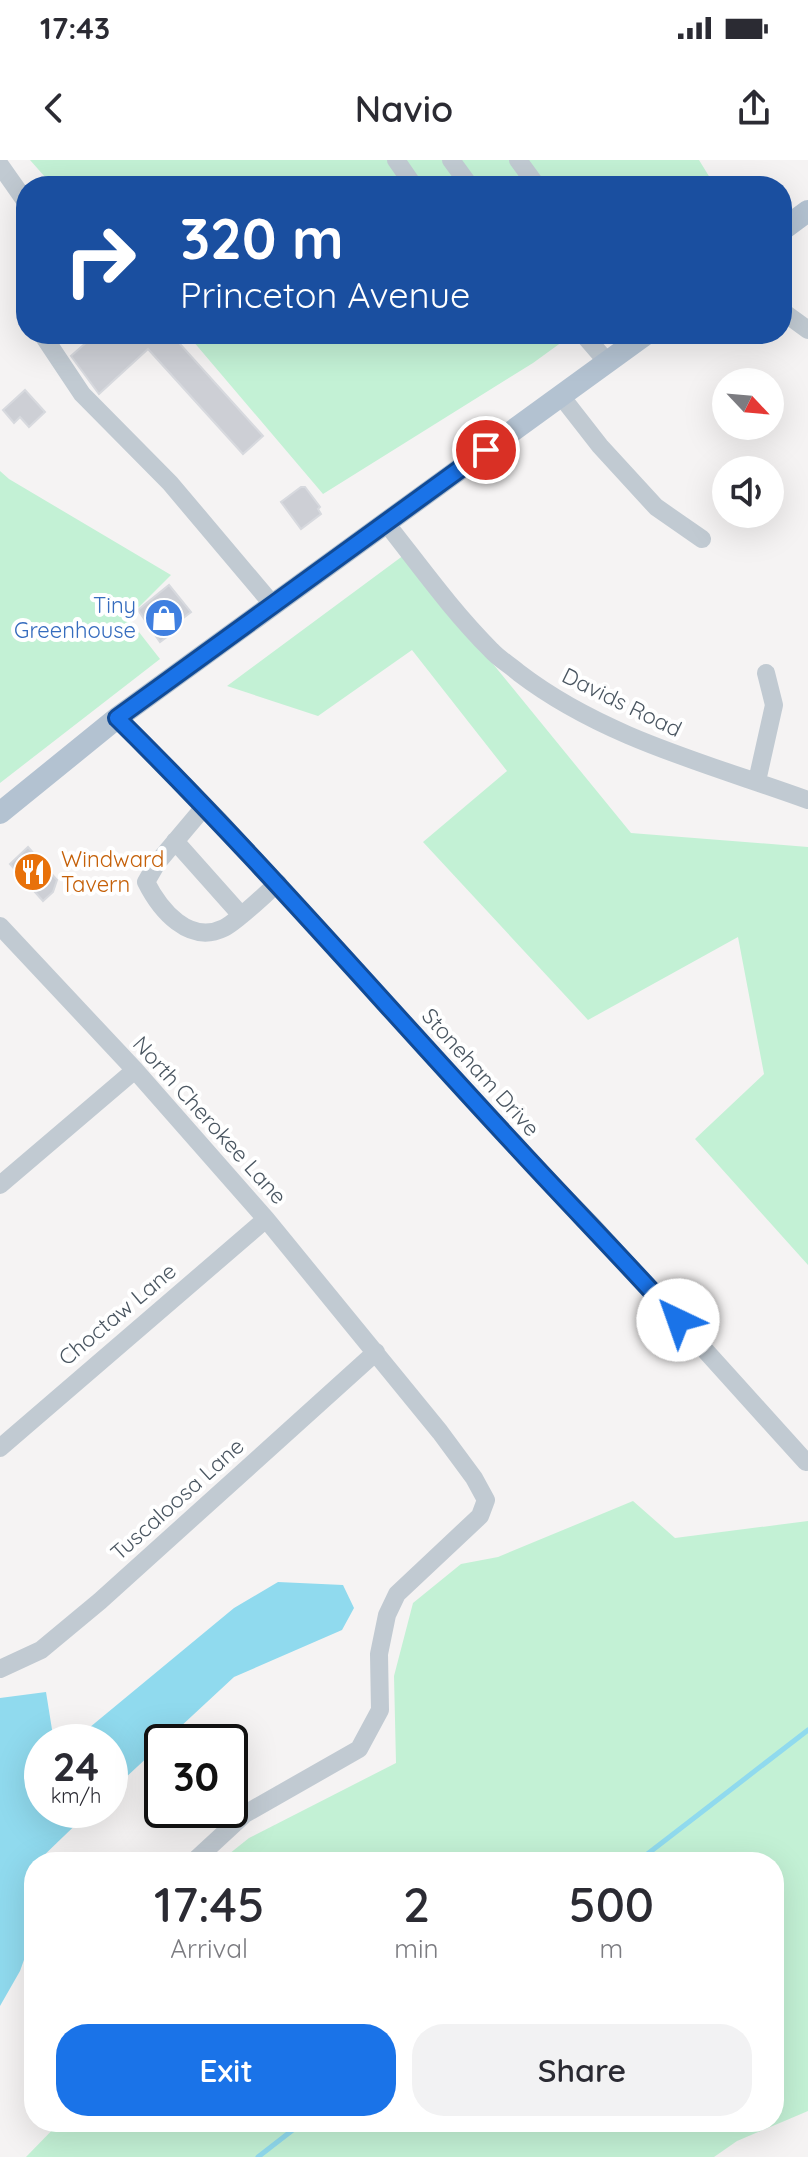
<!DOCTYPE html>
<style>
:root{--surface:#fff;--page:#f2f2f3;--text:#2b2b33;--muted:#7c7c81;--accent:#1a73e8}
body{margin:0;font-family:Quicksand,sans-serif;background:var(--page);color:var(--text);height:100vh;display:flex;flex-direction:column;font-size:30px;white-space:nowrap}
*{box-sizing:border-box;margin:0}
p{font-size:26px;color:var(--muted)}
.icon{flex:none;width:44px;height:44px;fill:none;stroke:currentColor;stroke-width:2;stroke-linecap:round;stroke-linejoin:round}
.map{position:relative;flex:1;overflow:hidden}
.sheet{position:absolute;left:24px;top:1692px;width:760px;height:280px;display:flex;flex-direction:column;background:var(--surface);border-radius:32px;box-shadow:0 8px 32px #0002}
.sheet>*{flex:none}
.top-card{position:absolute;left:16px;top:16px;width:776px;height:168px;border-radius:32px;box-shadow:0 8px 32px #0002;background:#1a4fa0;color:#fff;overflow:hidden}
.needle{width:52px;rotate:116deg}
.tools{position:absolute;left:712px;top:208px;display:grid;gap:16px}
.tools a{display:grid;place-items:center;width:72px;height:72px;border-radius:50%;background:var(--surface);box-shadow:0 8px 32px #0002;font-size:40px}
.speed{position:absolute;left:24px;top:1564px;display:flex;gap:16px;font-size:40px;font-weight:700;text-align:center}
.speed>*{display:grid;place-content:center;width:104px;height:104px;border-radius:50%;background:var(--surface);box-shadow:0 8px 32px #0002;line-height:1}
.speed small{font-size:20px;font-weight:400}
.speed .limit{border:4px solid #111;border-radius:12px;background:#fff;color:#111}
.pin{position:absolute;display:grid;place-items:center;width:68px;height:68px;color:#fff;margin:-34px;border:4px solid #fff;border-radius:50%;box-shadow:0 2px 8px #0007}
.me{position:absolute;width:88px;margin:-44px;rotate:318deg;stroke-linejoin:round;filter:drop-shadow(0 0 6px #0008)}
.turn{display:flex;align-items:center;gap:28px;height:168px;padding:0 32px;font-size:36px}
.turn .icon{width:104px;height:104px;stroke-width:2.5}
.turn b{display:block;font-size:56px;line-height:68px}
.eta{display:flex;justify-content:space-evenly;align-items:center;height:136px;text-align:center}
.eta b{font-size:48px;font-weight:600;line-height:56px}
.cta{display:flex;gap:16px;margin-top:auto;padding:16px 32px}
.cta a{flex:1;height:92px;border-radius:32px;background:var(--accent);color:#fff;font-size:32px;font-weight:600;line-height:92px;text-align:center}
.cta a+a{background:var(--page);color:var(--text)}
.status{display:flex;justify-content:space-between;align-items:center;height:56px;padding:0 40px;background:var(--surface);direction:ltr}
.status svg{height:22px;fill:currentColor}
header{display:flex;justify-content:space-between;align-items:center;height:104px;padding:0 32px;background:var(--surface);font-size:36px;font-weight:600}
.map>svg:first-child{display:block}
.green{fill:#c3f1d5}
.water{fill:#90daee}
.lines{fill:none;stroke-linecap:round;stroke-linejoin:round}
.stream{stroke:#90daee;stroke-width:5}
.building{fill:#cdcfd5;stroke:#d7d9de;stroke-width:2}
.minor{stroke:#c1cad2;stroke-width:18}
.major{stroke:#b3c2d1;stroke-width:22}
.route-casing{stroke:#114b97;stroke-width:20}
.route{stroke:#1a73e8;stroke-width:14}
.labels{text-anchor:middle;stroke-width:8;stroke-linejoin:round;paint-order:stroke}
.shop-label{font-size:22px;fill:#366cbe;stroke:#fff;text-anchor:end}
.street-label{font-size:22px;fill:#4a5661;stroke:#fff}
.food-label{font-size:22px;fill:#c56008;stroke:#fff;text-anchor:start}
</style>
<div class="status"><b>17:43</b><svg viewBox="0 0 49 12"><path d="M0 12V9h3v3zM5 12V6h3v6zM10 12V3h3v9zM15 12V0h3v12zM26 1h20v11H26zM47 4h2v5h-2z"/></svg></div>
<header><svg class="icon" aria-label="back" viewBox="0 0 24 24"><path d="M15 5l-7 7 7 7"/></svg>Navio<svg class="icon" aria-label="share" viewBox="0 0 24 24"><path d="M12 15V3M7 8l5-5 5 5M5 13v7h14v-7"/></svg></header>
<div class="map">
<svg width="808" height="1997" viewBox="0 0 808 1997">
<rect width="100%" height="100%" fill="#f5f3f3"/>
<path class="green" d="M30 0H699L715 26H53Z
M187 174H573L533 203 323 334Z
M0 311 9 319 171 415 128 458 160 499 0 623Z
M404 395 631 673 808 687V1105L695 979 764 914 738 777 588 860 423 682 507 611 412 490 318 556 227 526Z
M633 1341 675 1378 808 1361V1951L737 1981 714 1997H26L60 1962H774V1702H219L249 1678 396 1603 394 1516 413 1443 461 1404 498 1397Z"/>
<path class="water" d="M278 1422 343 1425 354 1448 342 1470 234 1517 110 1632V1582H72L234 1448Z
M46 1532 54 1582H42V1650H91L37 1702H34V1772L20 1811 0 1846V1538Z"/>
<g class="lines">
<path class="stream" d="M637 1702 808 1570
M258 1997 303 1962"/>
</g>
<path class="building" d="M96 174H171L263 276 243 294 148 189 99 234 71 196Z
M25 230 45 252 29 267 20 257 14 263 3 250Z
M301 327H305L320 347 318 349 321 354 301 369 281 342Z
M169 425 191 452 169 469 172 473 160 482 138 450Z
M28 687 57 720 53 732 43 741 10 704Z"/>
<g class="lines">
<path class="minor" d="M396 0 414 26
M451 0 470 26
M518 0 537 26
M0 5 26 42
M782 151 808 170
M42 174 82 234 170 323 273 445
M583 174 608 203
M561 236 600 286 656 347 702 379
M386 363C420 406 452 451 491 490 499 499 510 505 519 513 604 578 709 604 808 640
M117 558 218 659 513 984 593 1066 806 1302
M757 621 774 545 766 513
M205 646 157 703 146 722C160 750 189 785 224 768 238 761 264 735 278 723
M175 681 240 754
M0 766 135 910 266 1059 440 1272 474 1318 486 1340 480 1356 397 1434 387 1455 379 1494 380 1550 359 1589 245 1654 193 1702
M0 1025 135 910
M0 1288 266 1059
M0 1509 41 1490 100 1441 376 1192"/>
<path class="major" d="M782 70 808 51
M0 653 117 558 646 174"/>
</g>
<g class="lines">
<defs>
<path id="route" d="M486 290 117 558C255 694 381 841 513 983 568 1043 624 1100 678 1160"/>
</defs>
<use href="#route" class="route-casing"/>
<use href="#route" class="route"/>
</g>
<defs>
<symbol id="shop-disc" viewBox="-11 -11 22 22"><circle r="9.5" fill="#3f7fe0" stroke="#fff"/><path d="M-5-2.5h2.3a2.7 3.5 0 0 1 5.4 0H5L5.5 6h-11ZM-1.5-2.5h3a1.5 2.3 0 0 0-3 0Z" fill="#fff"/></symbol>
<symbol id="restaurant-disc" viewBox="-11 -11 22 22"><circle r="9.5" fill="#e8710a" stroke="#fff"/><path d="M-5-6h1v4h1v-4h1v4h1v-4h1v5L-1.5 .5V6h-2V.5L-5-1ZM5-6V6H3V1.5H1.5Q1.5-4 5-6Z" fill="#fff"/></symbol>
</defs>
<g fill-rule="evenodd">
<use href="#shop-disc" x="142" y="436" width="44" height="44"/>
<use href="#restaurant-disc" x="11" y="690" width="44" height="44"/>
</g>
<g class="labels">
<g class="shop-label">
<text x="136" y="453">Tiny<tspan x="136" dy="25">Greenhouse</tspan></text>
</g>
<g class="street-label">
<text transform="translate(622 542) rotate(26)" y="8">Davids Road</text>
<text transform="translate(481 912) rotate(48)" y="8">Stoneham Drive</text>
<text transform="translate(210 960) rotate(48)" y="8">North Cherokee Lane</text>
<text transform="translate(117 1154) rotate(-40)" y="8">Choctaw Lane</text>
<text transform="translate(177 1339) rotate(-42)" y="8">Tuscaloosa Lane</text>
</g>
<g class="food-label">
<text x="61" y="707">Windward<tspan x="61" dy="25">Tavern</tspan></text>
</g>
</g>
</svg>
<div class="tools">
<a><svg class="needle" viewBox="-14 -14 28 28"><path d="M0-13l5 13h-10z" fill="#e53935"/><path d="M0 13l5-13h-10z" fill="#7c7c81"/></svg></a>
<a><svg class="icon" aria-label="sound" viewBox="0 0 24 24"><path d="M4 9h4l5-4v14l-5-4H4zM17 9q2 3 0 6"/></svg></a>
</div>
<div class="speed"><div>24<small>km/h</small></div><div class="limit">30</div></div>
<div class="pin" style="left:486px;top:290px;background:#d93025"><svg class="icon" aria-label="arrive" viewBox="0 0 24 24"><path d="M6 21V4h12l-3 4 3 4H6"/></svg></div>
<svg class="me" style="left:678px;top:1160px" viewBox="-20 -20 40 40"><circle r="19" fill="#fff"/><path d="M0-13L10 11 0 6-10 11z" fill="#1a73e8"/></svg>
<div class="top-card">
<div class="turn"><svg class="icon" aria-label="right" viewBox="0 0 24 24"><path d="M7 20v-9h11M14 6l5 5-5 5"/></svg><div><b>320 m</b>Princeton Avenue</div></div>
</div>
<section class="sheet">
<div class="eta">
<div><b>17:45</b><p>Arrival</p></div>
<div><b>2</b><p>min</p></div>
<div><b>500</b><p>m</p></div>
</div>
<div class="cta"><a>Exit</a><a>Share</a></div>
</section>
</div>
